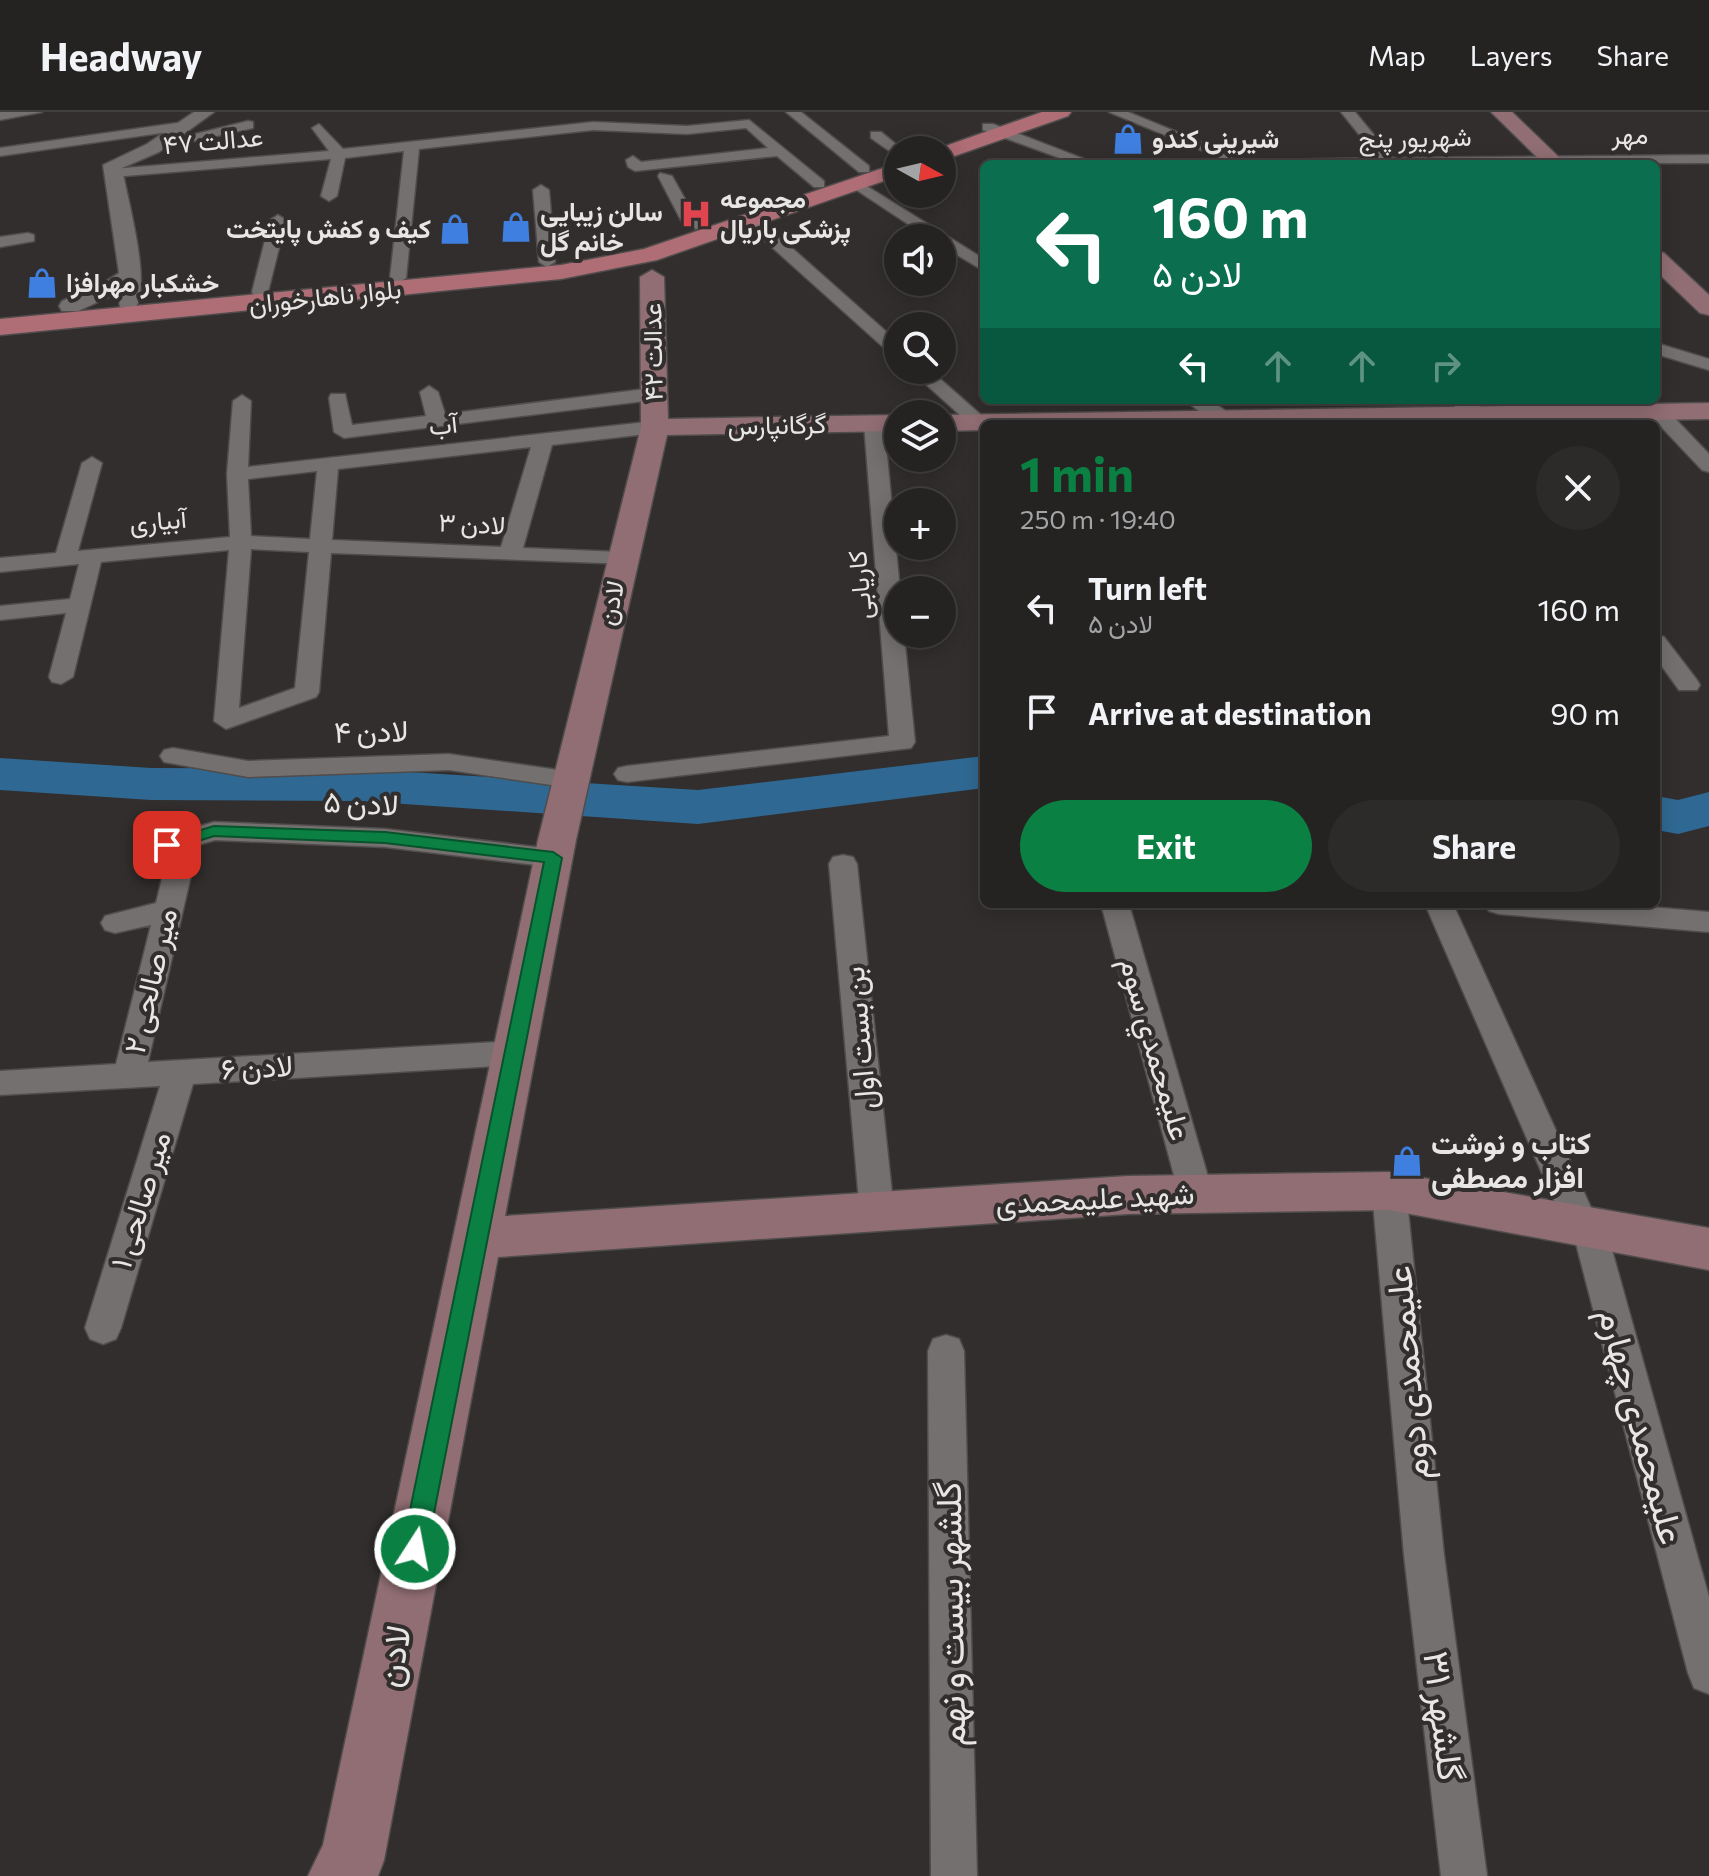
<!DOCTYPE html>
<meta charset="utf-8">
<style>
:root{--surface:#252222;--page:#2d2a2a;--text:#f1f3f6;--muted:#a3a4a5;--line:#423f40;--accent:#0b8043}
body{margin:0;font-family:Commissioner,Vazirmatn,sans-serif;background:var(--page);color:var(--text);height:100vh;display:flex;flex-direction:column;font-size:30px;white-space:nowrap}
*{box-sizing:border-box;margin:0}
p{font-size:26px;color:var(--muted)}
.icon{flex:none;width:44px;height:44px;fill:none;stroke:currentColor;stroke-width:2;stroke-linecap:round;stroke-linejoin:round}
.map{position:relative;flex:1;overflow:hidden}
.details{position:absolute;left:980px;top:308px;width:680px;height:488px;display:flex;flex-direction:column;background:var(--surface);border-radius:12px;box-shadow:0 4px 20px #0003,0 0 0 2px var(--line)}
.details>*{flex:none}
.guide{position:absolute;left:980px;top:48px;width:680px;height:244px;border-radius:12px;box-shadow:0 4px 20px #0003,0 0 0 2px var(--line);background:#0b6e4f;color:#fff;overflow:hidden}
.needle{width:52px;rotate:98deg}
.fabs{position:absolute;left:884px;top:24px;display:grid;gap:16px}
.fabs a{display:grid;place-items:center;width:72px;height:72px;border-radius:50%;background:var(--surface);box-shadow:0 4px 20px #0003,0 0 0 2px var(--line);font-size:40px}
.pin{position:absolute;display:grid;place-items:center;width:68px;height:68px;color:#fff;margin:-34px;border-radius:16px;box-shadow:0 4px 12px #0006}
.me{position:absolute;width:88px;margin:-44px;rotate:11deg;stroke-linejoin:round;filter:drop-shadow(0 0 6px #0008)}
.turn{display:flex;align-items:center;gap:28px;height:168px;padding:0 40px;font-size:36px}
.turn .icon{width:104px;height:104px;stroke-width:2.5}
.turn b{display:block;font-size:56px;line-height:68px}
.lanes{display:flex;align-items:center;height:76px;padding:0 40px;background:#0003;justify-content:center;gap:40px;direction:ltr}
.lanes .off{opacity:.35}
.round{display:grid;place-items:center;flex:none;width:84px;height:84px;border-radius:42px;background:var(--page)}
.summary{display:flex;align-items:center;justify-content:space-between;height:136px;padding:0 40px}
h1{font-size:48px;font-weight:700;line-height:60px;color:var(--accent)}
.cta{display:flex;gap:16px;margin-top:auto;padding:16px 40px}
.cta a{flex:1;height:92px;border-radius:48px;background:var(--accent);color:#fff;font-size:32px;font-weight:700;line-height:92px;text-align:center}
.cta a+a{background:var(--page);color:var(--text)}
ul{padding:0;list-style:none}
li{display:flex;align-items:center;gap:24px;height:104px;padding:0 40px}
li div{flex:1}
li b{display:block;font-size:30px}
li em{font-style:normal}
header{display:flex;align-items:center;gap:48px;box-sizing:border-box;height:112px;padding:0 40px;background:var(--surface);border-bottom:2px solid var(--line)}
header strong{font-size:38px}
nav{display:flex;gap:44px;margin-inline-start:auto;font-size:28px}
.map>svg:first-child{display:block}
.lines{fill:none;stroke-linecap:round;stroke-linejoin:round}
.river{fill:#2f6993;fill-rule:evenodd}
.minor-casing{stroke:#4f4c4b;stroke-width:3}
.tertiary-casing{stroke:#4f4c4b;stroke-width:3}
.secondary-casing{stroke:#4f4c4b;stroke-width:3}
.primary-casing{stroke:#4f4c4b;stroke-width:3}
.minor{fill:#74706f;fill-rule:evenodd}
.tertiary{fill:#74706f;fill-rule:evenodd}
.secondary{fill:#916e73;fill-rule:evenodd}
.primary{fill:#af6d76;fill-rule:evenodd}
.route{fill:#0b8043;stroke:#07532c;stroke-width:2}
.labels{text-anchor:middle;stroke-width:8;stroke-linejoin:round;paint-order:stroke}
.far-street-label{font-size:26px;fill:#e8e6e5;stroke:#312e2d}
.far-poi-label{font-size:26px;font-weight:bold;fill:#e8e6e5;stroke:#312e2d;text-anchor:start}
.street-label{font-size:30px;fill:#e8e6e5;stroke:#312e2d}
.poi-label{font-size:30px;font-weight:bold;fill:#e8e6e5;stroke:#312e2d;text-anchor:start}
.near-street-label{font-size:36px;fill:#e8e6e5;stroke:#312e2d}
</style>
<header>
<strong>Headway</strong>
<nav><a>Map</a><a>Layers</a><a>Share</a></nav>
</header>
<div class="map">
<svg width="1709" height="1764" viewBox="0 0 1709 1764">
<rect width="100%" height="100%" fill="#312e2d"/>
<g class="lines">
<path class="river" d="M984 644V676L698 712 360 689 151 688 0 678V646L151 656 360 657 698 678Z
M1709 680V714L1678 722 1656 718V684L1678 688Z"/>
<defs>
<path id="minor" d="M0 0H42L0 8Z
M786 0H801L869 54V60H859Z
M1109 0H1128L1255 52H1235Z
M1341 0H1355L1393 46 1709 43V51L1271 52 1278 48 1378 46Z
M749 8 824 69V75H814L777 44 635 59 628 55 626 48 633 44 641 50 768 36 746 16 687 22 593 18 419 37 406 166 398 171 390 166 404 39 345 46 337 84 329 89 321 84 331 47 113 65 106 61 113 57 329 39 312 16 319 12 343 37 593 10 687 14Z
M248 9 253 10V16L158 37 151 33Z
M177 11 184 15 182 18 0 44V36Z
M983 12H993L1097 52H1076L983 18Z
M871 20H881L903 38H898V45L871 26Z
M660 61 672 64 700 114 698 117 684 114 658 64Z
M857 68 984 147V159L942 134V126H929L852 75V69Z
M541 73 549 78 555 150 547 155 539 150 533 78Z
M278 103 286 108 268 180 260 185 254 184 252 180 270 108Z
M745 105H757L898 230V244L892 243 745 111Z
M28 121 34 123V129L0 135V125Z
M1656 231 1709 247V258L1656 242Z
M910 258H930L989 310 984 315 972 314Z
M429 274 438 280 445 302 653 276 662 282 653 288 344 326 334 320 329 286 331 282H345L352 313 426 304 420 280Z
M242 283 251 289 248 355 655 309 665 315 655 321 552 333 523 436 621 440 629 442 632 447 629 452 331 441 319 580 316 585 226 617 214 609 229 438 101 450 73 565 61 572 52 570 49 565 66 501 0 508V494L70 487 79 452 0 460V446L56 441 82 351 92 345 102 351 78 439 230 425 227 362 233 289ZM531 335 501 435 332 428 338 357ZM317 359 310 427 251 424 248 367ZM251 437 309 440 295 576 239 596Z
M1185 288C1204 288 1227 291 1235 312H1215Z
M1445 288C1469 288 1485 292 1500 312H1480Z
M1658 294 1665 296 1709 342V360L1702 358 1651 304 1648 300Z
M874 306 884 312 900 478 898 522H904L915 630 911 636 627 670 618 668 614 662 618 656 627 654 889 624 864 312Z
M1656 523 1664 525 1697 568 1700 573 1697 578H1679L1656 546Z
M173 636 248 649 449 642 572 660 581 662 585 668 581 674 572 676 449 658 248 665 164 650 160 644 164 638Z
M214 710 385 717 553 737 563 739 567 746 563 753 553 755 385 735 215 728 198 733 148 950 514 929 525 933 530 941 525 949 514 953 193 972 121 1216 116 1227 103 1232 90 1227 85 1216 160 974 0 983V959L116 952 151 813 115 821 105 818 101 811 105 804 156 791 168 742 157 739 153 733 157 727Z
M843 743 853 745 857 752 894 1100 889 1110 877 1114 865 1110 860 1100 829 752 833 745Z
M1101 792H1129L1213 1082 1208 1092 1196 1096 1184 1092 1179 1082Z
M1425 792H1453L1593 1100 1600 1103 1605 1113 1709 1485V1582L1694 1576 1688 1561 1574 1124 1564 1112Z
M1485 792H1615L1709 800V820L1499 802 1489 799Z
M1389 1065 1401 1069 1406 1079 1444 1443 1487 1764H1441L1404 1443 1372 1079 1377 1069Z
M946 1223 959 1227 964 1239 977 1764H931L928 1239 933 1227Z"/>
<path id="tertiary" d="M194 0H214L159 40 122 56C127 86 151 169 136 195H120L118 181 78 199H62L59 194 62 189 100 173 119 161 103 53 147 32Z"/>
<path id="secondary" d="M1491 0H1512L1566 52H1544Z
M1656 139 1664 141 1709 183V203L1700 201 1656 159Z
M652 158 664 165 668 307 898 303V319L667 323 576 728 505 1104 1128 1064 1389 1060 1709 1116V1158L1389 1098 1128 1102 498 1145 384 1748 378 1764H308L323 1733 538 728 641 315 640 165Z
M1709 291V307L1395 312H984V318L942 319V303Z"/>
<path id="primary" d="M1042 0H1071L1068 4 949 46 942 48V38H934Z
M898 51V64L657 148 561 167 0 223V207L561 153 644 137Z"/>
</defs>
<use href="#minor" class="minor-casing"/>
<use href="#tertiary" class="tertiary-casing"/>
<use href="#secondary" class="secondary-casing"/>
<use href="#primary" class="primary-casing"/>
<use href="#minor" class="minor"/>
<use href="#tertiary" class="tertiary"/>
<use href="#secondary" class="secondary"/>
<use href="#primary" class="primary"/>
</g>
<path class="route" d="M214 714 385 720 553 740 562 746 427 1437 423 1446 415 1449 406 1446 402 1437 544 750 385 731 214 724 167 739 159 733 161 730Z"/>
<defs>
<symbol id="shop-bare" viewBox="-9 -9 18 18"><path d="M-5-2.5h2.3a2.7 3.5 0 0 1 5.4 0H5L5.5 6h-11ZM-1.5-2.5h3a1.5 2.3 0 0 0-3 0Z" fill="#3f7fe0" stroke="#312e2d" stroke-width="2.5" paint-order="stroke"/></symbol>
<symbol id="hospital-bare" viewBox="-9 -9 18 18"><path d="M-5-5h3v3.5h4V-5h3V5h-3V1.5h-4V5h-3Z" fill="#e0444e" stroke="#312e2d" stroke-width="2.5" paint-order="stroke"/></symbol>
</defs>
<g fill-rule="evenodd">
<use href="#shop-bare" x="1106" y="5" width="44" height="44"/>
<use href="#hospital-bare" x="674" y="80" width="44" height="44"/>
<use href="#shop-bare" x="494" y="93" width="44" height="44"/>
<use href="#shop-bare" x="433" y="95" width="44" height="44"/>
<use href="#shop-bare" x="20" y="149" width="44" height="44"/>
<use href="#shop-bare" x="1385" y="1027" width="44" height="44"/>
</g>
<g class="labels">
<g class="far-street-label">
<text x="1630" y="32">مهر</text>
<text transform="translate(1415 26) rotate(-1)" y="9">شهریور پنج</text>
<text transform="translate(213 29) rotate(-5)" y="9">عدالت ۴۷</text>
<text transform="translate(325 185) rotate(-6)" y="9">بلوار ناهارخوران</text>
<text transform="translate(653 240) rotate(-91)" y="9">عدالت ۴۲</text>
<text transform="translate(443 313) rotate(-6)" y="9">آب</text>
<text transform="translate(777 313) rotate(-1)" y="9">گرگانپارس</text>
<text transform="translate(158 409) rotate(-5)" y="9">آبیاری</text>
<text transform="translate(472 412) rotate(3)" y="9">۳ لادن</text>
<text transform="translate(860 473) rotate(-95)" y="9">کاریابی</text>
<text transform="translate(611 491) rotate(-77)" y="9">لادن</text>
</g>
<g class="far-poi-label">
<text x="1152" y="36">شیرینی کندو</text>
<text x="720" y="96">مجموعه<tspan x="720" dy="30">پزشکی باریال</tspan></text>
<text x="540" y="109">سالن زیبایی<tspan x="540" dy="30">خانم گل</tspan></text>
<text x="431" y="126" text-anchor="end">کیف و کفش پایتخت</text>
<text x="66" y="180">خشكبار مهرافزا</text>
</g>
<g class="street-label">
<text transform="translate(371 620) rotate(-1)" y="10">۴ لادن</text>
<text transform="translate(361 692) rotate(3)" y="10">۵ لادن</text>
<text transform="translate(151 869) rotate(-77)" y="10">۲ میر صالحی</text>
<text transform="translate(860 926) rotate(-95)" y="10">بن بست اول</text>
<text transform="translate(1155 937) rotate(74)" y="10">عليمحمدي سوم</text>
<text transform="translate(257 956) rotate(-3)" y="10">۶ لادن</text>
<text transform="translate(1095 1087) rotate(-3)" y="10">شهید علیمحمدی</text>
<text transform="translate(141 1088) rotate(-73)" y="10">۱ میر صالحی</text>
</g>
<g class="poi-label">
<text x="1431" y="1042">کتاب و نوشت<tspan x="1431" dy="34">افزار مصطفی</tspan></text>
</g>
<g class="near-street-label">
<text transform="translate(1407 1261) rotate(-95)" y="13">علیمحمدی دوم</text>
<text transform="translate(1642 1314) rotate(75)" y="13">علیمحمدی چهارم</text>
<text transform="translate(950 1502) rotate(-91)" y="13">گلشهر بیست و نهم</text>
<text transform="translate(393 1544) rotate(-79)" y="13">لادن</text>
<text transform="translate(1444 1604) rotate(83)" y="13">گلشهر ۳۱</text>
</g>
</g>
</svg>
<div class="fabs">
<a><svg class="needle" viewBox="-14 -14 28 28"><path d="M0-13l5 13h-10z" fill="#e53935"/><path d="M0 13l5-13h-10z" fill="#a3a4a5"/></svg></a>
<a><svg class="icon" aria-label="sound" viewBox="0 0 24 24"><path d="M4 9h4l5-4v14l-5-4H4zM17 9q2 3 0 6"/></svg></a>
<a><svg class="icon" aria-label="search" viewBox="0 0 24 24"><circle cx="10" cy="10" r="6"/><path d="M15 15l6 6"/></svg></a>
<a><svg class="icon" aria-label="layers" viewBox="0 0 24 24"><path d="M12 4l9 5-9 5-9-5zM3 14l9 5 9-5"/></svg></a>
<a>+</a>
<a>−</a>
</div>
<div class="pin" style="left:167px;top:733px;background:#d93025"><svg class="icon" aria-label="arrive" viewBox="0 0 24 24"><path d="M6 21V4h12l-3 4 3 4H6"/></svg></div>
<svg class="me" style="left:415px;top:1437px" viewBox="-20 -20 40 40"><circle r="17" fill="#0b8043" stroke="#fff" stroke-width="3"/><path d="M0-11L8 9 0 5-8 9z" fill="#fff"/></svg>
<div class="guide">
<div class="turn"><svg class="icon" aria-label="left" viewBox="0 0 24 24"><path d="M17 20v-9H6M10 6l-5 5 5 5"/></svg><div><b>160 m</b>۵ لادن</div></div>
<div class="lanes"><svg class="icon" aria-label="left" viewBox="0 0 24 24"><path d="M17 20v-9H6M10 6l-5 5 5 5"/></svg><svg class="icon off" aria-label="ahead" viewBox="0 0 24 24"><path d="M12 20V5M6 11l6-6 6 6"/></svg><svg class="icon off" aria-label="ahead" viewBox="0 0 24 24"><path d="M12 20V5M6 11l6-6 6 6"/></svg><svg class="icon off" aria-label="right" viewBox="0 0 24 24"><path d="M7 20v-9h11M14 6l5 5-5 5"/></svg></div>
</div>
<section class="details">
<div class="summary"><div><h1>1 min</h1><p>250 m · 19:40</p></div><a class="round"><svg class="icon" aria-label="close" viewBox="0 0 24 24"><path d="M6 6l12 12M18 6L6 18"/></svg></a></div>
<ul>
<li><svg class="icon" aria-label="left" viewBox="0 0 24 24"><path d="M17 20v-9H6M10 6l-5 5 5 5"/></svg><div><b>Turn left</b><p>۵ لادن</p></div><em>160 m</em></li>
<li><svg class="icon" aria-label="arrive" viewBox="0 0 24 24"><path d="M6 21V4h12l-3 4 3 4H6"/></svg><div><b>Arrive at destination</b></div><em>90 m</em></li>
</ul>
<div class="cta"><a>Exit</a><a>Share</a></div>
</section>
</div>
